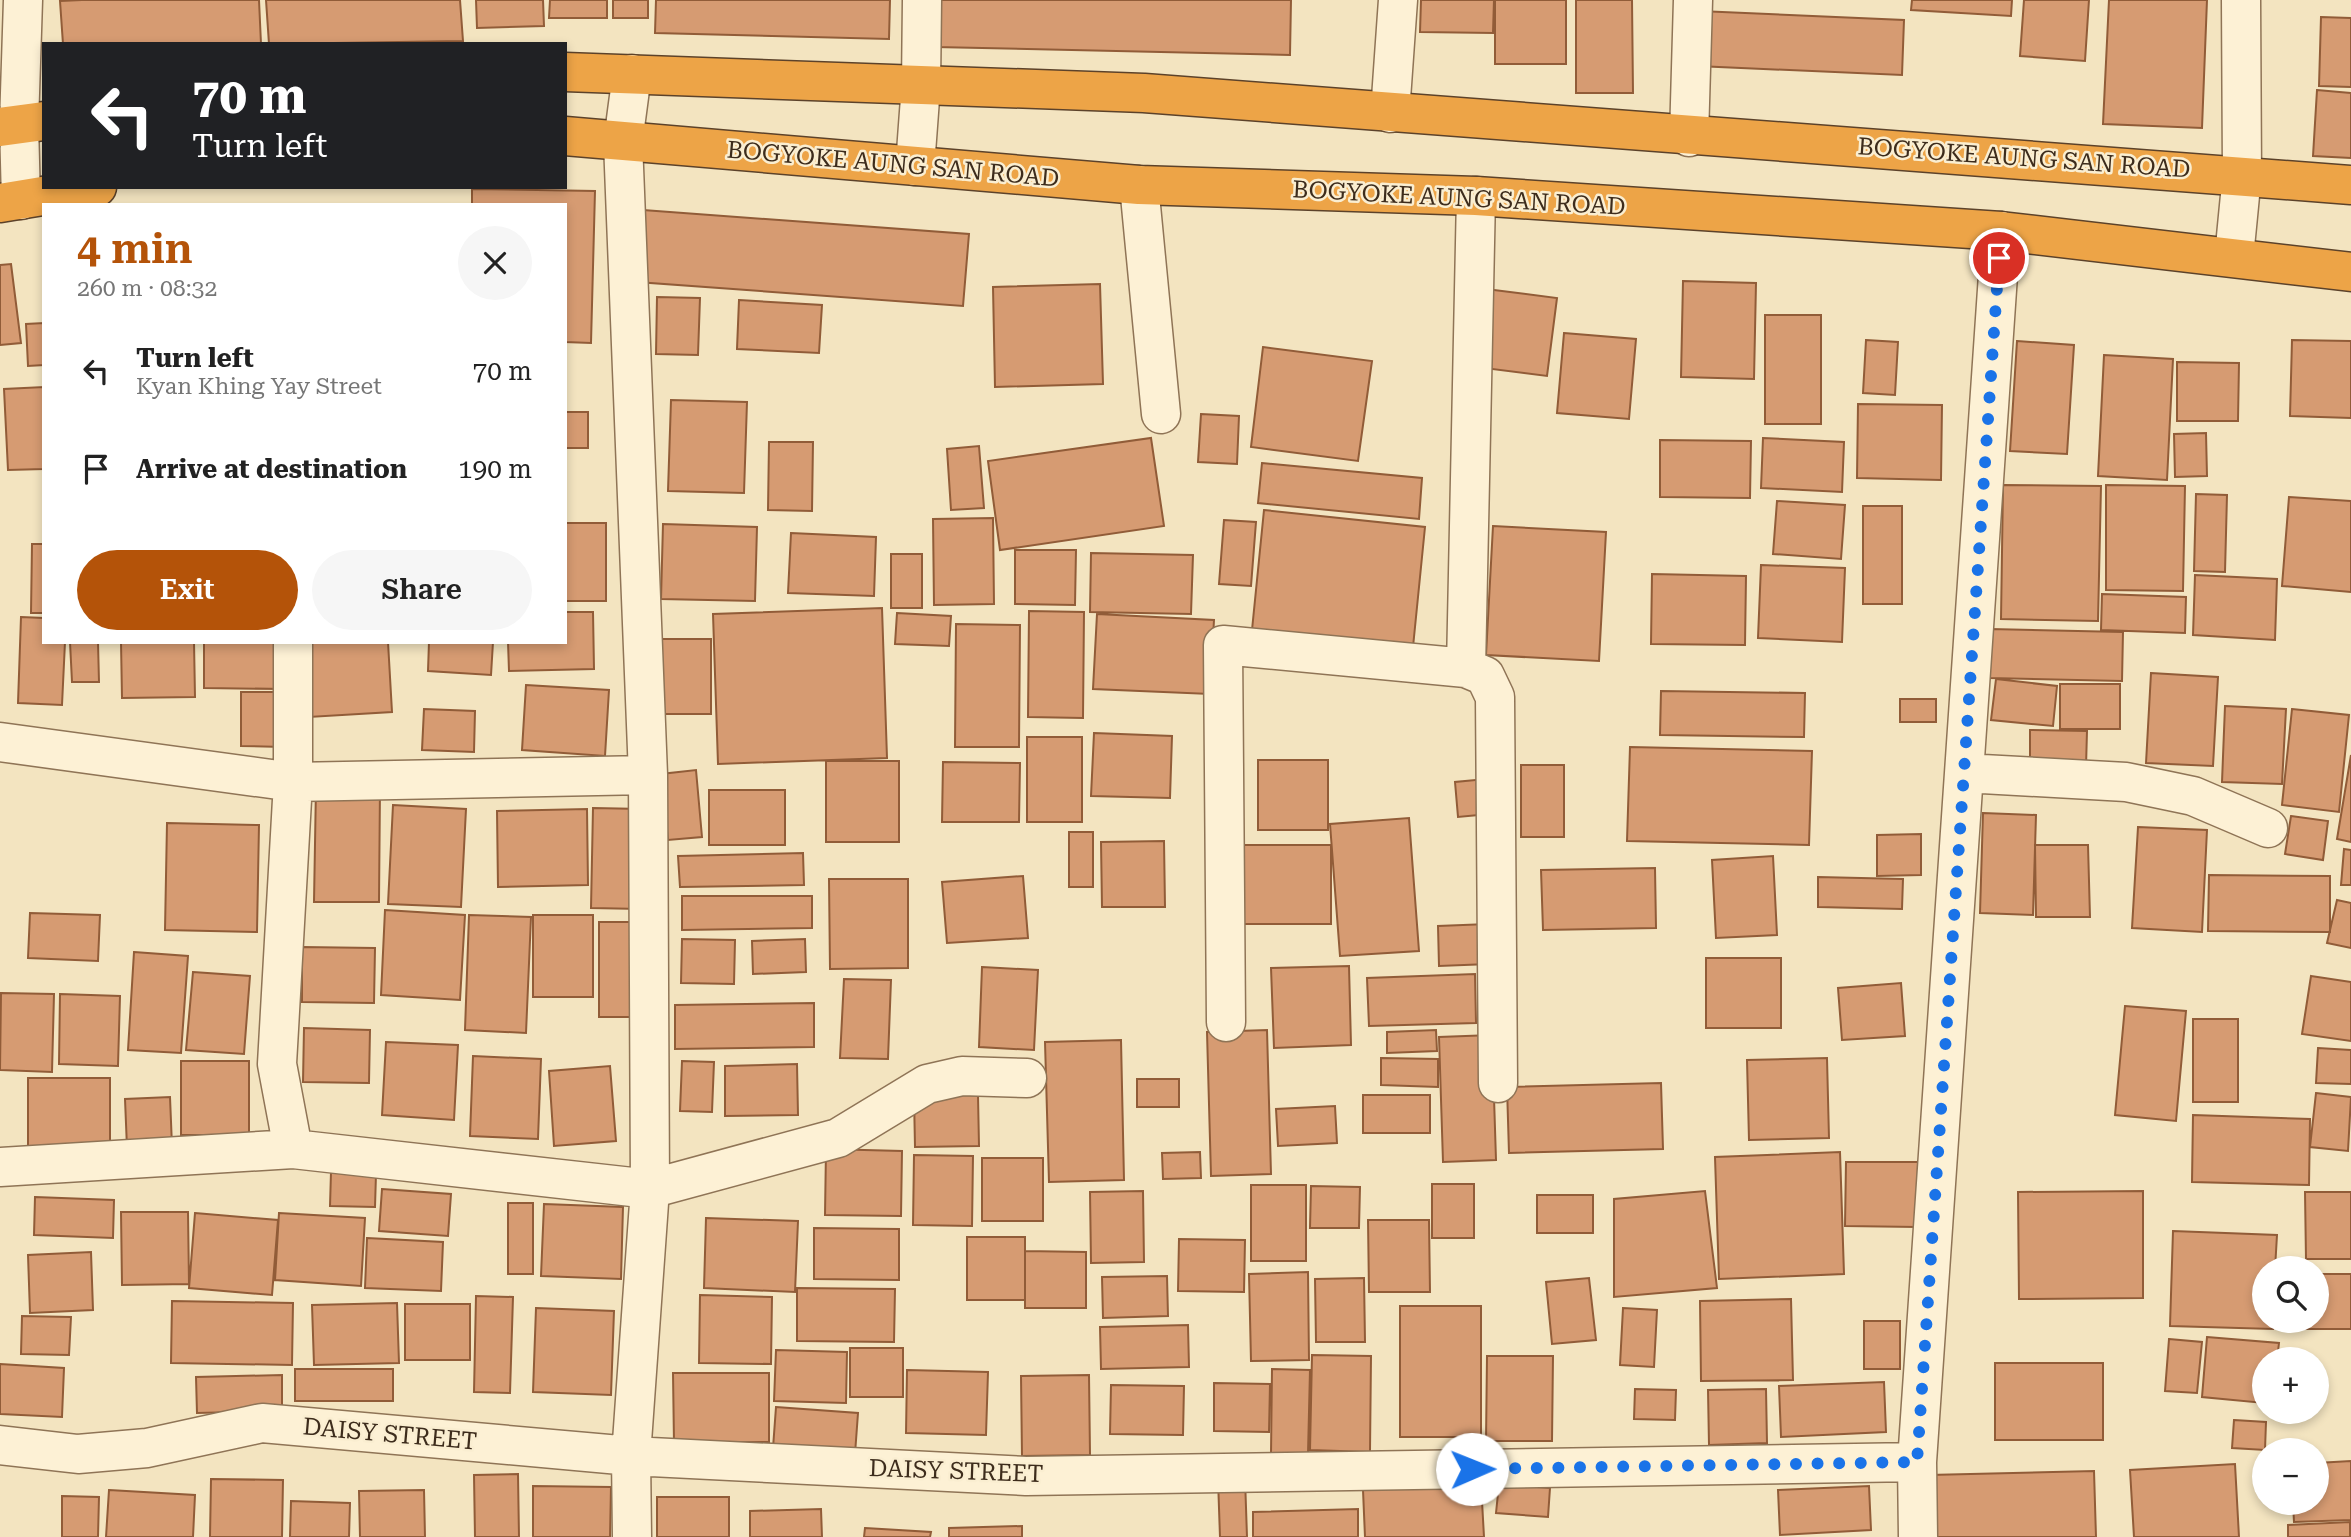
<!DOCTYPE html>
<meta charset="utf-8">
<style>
:root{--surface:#fff;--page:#f6f6f6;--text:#222;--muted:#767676;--accent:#b45309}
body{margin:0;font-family:"Roboto Serif",serif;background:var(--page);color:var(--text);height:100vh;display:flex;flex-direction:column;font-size:26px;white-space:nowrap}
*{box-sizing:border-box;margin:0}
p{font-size:23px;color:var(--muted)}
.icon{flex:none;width:38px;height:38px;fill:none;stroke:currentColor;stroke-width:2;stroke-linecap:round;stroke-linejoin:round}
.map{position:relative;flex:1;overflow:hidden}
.panel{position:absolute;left:42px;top:203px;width:525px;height:441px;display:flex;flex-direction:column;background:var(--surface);border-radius:0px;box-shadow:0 4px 10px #0003}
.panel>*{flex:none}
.guide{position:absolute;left:42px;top:42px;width:525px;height:147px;border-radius:0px;box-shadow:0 4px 10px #0003;background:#202124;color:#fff;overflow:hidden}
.controls{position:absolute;left:2252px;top:1256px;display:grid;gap:14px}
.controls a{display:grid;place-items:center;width:77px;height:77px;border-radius:50%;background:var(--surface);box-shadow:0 4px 10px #0003;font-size:35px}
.pin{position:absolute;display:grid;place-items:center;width:60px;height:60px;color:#fff;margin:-30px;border:4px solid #fff;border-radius:50%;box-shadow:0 2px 7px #0007}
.me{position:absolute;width:77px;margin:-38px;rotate:89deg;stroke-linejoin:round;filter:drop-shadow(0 0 5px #0008)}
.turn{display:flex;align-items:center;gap:24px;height:147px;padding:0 35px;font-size:32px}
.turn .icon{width:91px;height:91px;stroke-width:2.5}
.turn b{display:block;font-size:49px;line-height:60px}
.round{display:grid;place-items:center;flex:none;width:74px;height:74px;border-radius:37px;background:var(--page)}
.headline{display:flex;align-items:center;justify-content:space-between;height:119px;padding:0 35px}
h1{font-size:42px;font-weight:600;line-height:52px;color:var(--accent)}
.button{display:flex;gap:14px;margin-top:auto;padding:14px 35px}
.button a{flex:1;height:80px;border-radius:42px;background:var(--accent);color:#fff;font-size:28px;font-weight:600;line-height:80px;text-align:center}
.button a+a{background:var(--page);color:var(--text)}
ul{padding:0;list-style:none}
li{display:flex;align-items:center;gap:21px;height:98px;padding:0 35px}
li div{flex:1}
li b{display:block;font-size:26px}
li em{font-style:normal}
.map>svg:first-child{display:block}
.building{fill:#d69b72;stroke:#915c38;stroke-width:2}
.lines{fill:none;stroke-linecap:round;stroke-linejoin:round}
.minor-casing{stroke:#8f7456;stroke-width:41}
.highway-casing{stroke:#5c422a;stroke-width:41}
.minor{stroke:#fdf1d5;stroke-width:38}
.highway{stroke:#eda447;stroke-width:38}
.route{stroke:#1a73e8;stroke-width:12;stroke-dasharray:0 21.6}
.labels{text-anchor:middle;stroke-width:5;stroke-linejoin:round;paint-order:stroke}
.street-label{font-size:24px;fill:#3d2c1c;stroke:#faeed1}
</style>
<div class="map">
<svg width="2351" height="1537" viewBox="0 0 2351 1537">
<rect width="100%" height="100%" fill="#f3e4c0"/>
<path class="building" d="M82 0H259L261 44H63L60 1Z
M266 0H460L463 41 269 44Z
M476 0H543L544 26 477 28Z
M550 0H607V18H549Z
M613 0H648V18H613Z
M656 0H890L889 39 655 33Z
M936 0H1291L1290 55 935 47Z
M1421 0H1494L1493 33 1420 32Z
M1495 0H1566V64H1495Z
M1576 0H1632L1633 93H1576Z
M1912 0H2012L2011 16 1911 10Z
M2024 0H2089L2085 61 2020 56Z
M2109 0H2207L2202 128 2103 124Z
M1699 11 1904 20 1902 75 1697 66Z
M2321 17 2351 18V87L2319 86Z
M2317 90 2351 93V158L2313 156Z
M472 189 595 191 591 343 565 342V205H472Z
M643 210 969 234 963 306 637 282Z
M11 264 21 343 0 345V265Z
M1683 281 1756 283 1754 379 1681 377Z
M1100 284 1103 384 995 387 993 287Z
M1486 289 1557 298 1547 376 1476 367Z
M657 297 700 298 698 355 656 354Z
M739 300 822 305 819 353 737 349Z
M1765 315H1821V424H1765Z
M44 323V365L28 366 26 324Z
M1564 333 1636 339 1629 419 1557 413Z
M1866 340 1898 342 1895 395 1863 393Z
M2292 340 2351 341V418L2290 416Z
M2017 341 2074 345 2067 454 2010 451Z
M1263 347 1372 361 1358 461 1251 447Z
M2104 355 2173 359 2167 480 2098 476Z
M2177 362 2239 363 2238 421H2177Z
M44 387V469L8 470 4 389Z
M671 400 747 402 744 493 668 491Z
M1858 404 1942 405 1941 480 1857 478Z
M565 412H588V448H565Z
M1201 414 1239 416 1237 464 1198 462Z
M2206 433 2207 476 2175 477 2174 434Z
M1151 438 1164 526 1000 550 988 461Z
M1763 438 1844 442 1842 492 1761 488Z
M1660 440 1751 441 1750 498 1660 497Z
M769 442H813L812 511 768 510Z
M979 446 984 508 951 510 947 449Z
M1262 463 1422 478 1419 519 1258 503Z
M2003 485 2101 486 2098 621 2001 619Z
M2106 485 2185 486 2183 591 2106 590Z
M2196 494 2227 495 2225 572 2194 571Z
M2289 497 2351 501V592L2282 586Z
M1777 501 1845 505 1841 559 1773 554Z
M1863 506H1902V604H1863Z
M1264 510 1425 527 1412 657 1251 640Z
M993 518 994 604 934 605 933 519Z
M1224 520 1256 522 1251 586 1219 584Z
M565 523H606V601H565Z
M663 524 757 527 755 601 661 599Z
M1493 526 1606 532 1599 661 1486 655Z
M791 533 876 537 874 596 788 593Z
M32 544H44V613H31Z
M1015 550H1076L1075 605 1015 604Z
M1091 553 1193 555 1191 614 1090 612Z
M891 554H922V608H891Z
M1761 565 1845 568 1842 642 1758 638Z
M1652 574 1746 576 1745 645 1651 644Z
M2195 575 2277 579 2275 640 2193 635Z
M2102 594 2186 597 2185 633 2101 630Z
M882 608 887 758 718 764 713 614Z
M1029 611 1084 612 1083 718 1028 717Z
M565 612H593L594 669 509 671 508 642H565Z
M897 613 951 616 949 646 895 644Z
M1097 614 1214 620 1210 694 1093 689Z
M21 617 44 618V642H65L62 705 18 703Z
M956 624 1020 625 1019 747H955Z
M1990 629 2123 632 2122 681 1989 678Z
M654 639H711V714H654Z
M70 642H98L99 682H72Z
M121 642H194L195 697 122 698Z
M204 642H284V689L204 688Z
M306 642H388L392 712 309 717Z
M429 642H493L491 675 428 671Z
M2151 673 2218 677 2213 766 2146 763Z
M1996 679 2057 686 2053 726 1991 720Z
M2060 684H2120V729H2060Z
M526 685 609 690 605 756 522 750Z
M1661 691 1805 693 1804 737 1660 735Z
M241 692H283V747L241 746Z
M1900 699H1936V722H1900Z
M2225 706 2286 709 2282 784 2222 782Z
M424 709 475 711 474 752 422 750Z
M2292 709 2349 715 2339 812 2282 805Z
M2030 730 2087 731 2086 767 2030 766Z
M1094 733 1172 736 1170 798 1091 796Z
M1027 737H1082V822H1027Z
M1630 747 1812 751 1809 845 1627 841Z
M2351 755V842L2337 839Z
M1258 760H1328V830H1258Z
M826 761H899V842H826Z
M943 762 1020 763 1019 822H942Z
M1521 765H1564V837H1521Z
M696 770 702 837 668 840 661 774Z
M1486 779 1489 814 1458 817 1455 782Z
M316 786 380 787 379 902H314Z
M709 790H785V845H709Z
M393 805 466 809 461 907 388 904Z
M593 808 643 809 641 909 591 908Z
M587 809 588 885 498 887 497 811Z
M1983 813 2036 815 2033 915 1980 913Z
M2291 816 2328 821 2323 860 2285 854Z
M1409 818 1419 951 1340 956 1330 824Z
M167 823 259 825 257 932 165 930Z
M2138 827 2207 830 2202 932 2132 928Z
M1069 832H1093V887H1069Z
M1921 834V875L1877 876V835Z
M1164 841 1165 907H1102L1101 842Z
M1237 845H1331V924H1237Z
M2035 845H2088L2090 917H2036Z
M2344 849 2351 850V885H2341Z
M803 853 804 885 680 887 678 856Z
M1773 856 1777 935 1716 938 1712 860Z
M1655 868 1656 928 1543 930 1541 870Z
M2209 875 2330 876V932L2208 931Z
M1023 876 1028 938 947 943 942 882Z
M1818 877 1903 879 1902 909 1818 907Z
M829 879H908V968L830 969Z
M682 896H812V928L682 930Z
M2337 900 2351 903V948L2327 943Z
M385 910 465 915 460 1000 381 995Z
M30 913 100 915 98 961 28 958Z
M469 915 531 917 526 1033 465 1030Z
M533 915H593V997H533Z
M599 922H636V1017H599Z
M1488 924 1489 964 1439 966 1438 926Z
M682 939 735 940 734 984 681 983Z
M805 939 806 972 753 974 752 941Z
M302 947 375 948 374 1003 302 1002Z
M134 952 188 956 181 1053 128 1050Z
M1706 958H1781V1028H1706Z
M1349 966 1351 1045 1274 1048 1271 968Z
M982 967 1038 970 1034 1050 979 1047Z
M193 972 250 976 244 1054 186 1050Z
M1475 974 1476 1023 1369 1026 1367 978Z
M2311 976 2351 982V1041L2302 1034Z
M844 979 891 980 888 1059 840 1058Z
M1901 983 1905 1036 1842 1040 1838 988Z
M1 993 54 994 52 1072 0 1070Z
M60 994 120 996 118 1066 59 1064Z
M814 1003V1047L675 1049V1005Z
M2125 1006 2186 1011 2176 1121 2115 1115Z
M2193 1019H2238V1102H2193Z
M304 1028 370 1030 369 1083 303 1082Z
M1267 1030 1271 1174 1211 1176 1207 1032Z
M1436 1030 1437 1051 1387 1053V1032Z
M1492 1035 1496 1160 1443 1162 1439 1037Z
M1121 1040 1124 1180 1049 1182 1045 1042Z
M386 1042 458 1045 454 1120 382 1115Z
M2318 1048 2351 1050V1084L2316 1083Z
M473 1056 541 1059 538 1139 470 1136Z
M1381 1058 1438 1059V1087L1381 1085Z
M1827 1058 1829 1138 1749 1140 1747 1060Z
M181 1061H249V1135H181Z
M682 1061 714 1062 712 1112 680 1111Z
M797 1064 798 1115 725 1116V1066Z
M610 1066 616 1141 554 1146 549 1071Z
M28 1078H110V1153H28Z
M1137 1079H1179V1107H1137Z
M1661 1083 1663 1149 1509 1153 1507 1087Z
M2316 1093 2351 1097 2348 1151 2310 1147Z
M978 1095 979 1146 915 1147 914 1096Z
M1363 1095H1430V1133H1363Z
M170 1097 172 1146 127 1148 125 1099Z
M1335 1106 1337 1143 1278 1146 1276 1109Z
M2193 1115 2310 1119 2309 1185 2192 1182Z
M826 1149 902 1151 901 1216 825 1215Z
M1200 1152 1201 1178 1163 1179 1162 1153Z
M1840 1152 1844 1274 1719 1279 1715 1157Z
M914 1155 973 1156 972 1226 913 1225Z
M982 1158H1043V1221H982Z
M1846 1162H1918L1917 1227 1845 1226Z
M331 1172 376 1174 375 1207 330 1206Z
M1432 1184H1474V1238H1432Z
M1251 1185H1306V1261H1251Z
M1311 1186 1360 1187 1359 1228H1310Z
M382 1189 451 1194 448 1236 379 1231Z
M1143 1191 1144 1262 1091 1263 1090 1192Z
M1705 1191 1717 1288 1614 1297V1199Z
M2143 1191V1298L2019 1299 2018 1192Z
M2305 1192H2351V1259H2306Z
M1537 1195H1593V1233H1537Z
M35 1197 114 1200 113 1238 34 1235Z
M508 1203H533V1274H508Z
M544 1204 623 1207 621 1279 541 1276Z
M121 1212H188L189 1284 122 1285Z
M195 1213 278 1220 272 1295 189 1288Z
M279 1213 365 1218 361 1286 275 1280Z
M706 1218 798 1221 795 1292 704 1288Z
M1368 1220H1429L1430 1292H1369Z
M814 1228 899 1229V1280L814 1279Z
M2173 1231 2277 1235 2275 1269H2264V1321H2274L2273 1329 2170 1326Z
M967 1237H1025V1300H967Z
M367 1238 443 1242 441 1291 365 1288Z
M1179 1239 1245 1240 1244 1292 1178 1291Z
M1025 1251 1086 1252V1308H1025Z
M91 1252 93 1310 30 1313 28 1255Z
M1308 1272 1309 1360 1251 1361 1249 1274Z
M2317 1274H2351V1329H2290V1321H2317Z
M1167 1276 1168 1316 1103 1318 1102 1277Z
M1364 1278 1365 1342H1316L1315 1279Z
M1589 1278 1596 1340 1552 1344 1546 1282Z
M797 1288 895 1289 894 1342 797 1341Z
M700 1295 772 1297 771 1364 699 1363Z
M476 1296 513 1297 510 1393 474 1392Z
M1791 1299 1793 1380 1701 1381 1700 1301Z
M172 1301 293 1303 292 1365 171 1363Z
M397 1303 399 1363 314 1365 312 1305Z
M405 1304H470V1360H405Z
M1400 1306H1481V1437H1400Z
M536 1308 614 1311 611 1395 533 1392Z
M1623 1308 1657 1310 1654 1367 1620 1365Z
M22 1316 71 1317 69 1355 21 1354Z
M1864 1321H1900V1369H1864Z
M1188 1325 1189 1367 1101 1369 1100 1327Z
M2207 1337 2279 1343 2277 1360H2264V1403L2202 1397Z
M2169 1339 2202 1342 2197 1393 2165 1391Z
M850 1348H903V1397H850Z
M776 1350 847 1352 846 1403 774 1401Z
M1312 1355 1371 1356 1370 1452 1310 1450Z
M1487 1356H1553L1552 1441H1486Z
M1995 1363H2103V1440H1995Z
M0 1364 64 1368 62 1417 0 1414Z
M295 1369H393V1401H295Z
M1272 1369 1310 1370 1308 1454H1271Z
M907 1370 988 1372 986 1435 906 1433Z
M673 1373H769V1442L674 1443Z
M282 1375V1411L197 1413 196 1377Z
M1089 1375 1090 1455 1022 1456 1021 1376Z
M1884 1382 1886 1432 1781 1437 1779 1386Z
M1214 1383 1270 1384 1269 1432 1214 1431Z
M1111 1385 1184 1386 1183 1435 1110 1434Z
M1635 1389 1676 1390 1675 1420 1634 1419Z
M1766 1389 1767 1443 1709 1445 1708 1390Z
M776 1407 858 1413 855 1454 773 1448Z
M2234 1420 2266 1422 2265 1450 2232 1448Z
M2351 1461V1520L2294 1522 2293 1503H2317V1463Z
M2235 1464 2239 1537H2134L2130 1470Z
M2094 1471 2096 1537H1931L1929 1475Z
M518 1474 519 1537H475L474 1475Z
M1245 1478 1247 1537H1220L1218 1479Z
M211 1479 283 1480 282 1537H210Z
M1481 1483 1484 1537H1365L1363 1490Z
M1499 1484 1550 1488 1548 1517 1496 1513Z
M533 1486 611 1487 610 1537H533Z
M1869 1486 1871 1530 1780 1535 1778 1490Z
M109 1490 195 1495 193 1537H106Z
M424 1490 425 1537H360L359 1491Z
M62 1496 99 1497 98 1537H62Z
M657 1497H729V1537H657Z
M291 1501 350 1503 349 1537H290Z
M821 1509 822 1537H750V1511Z
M1358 1509V1537H1253V1512Z
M2350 1522V1537H2288V1525Z
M1022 1526V1537H949V1528Z
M865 1528 931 1532 930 1537H864Z"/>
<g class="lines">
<defs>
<path id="minor" d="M1390 113 1398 0
M1689 137 1693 0
M915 166 921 85 922 0
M1139 185 1161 414
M21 200 19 124 23 0
M2234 257 2242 175 2241 0
M293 642V782L277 1064 293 1149
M1466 668 1485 676 1495 697 1498 1083
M0 742 293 782 648 775
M1964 773 2126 782 2193 796 2268 828
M1226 1022 1223 645 1466 668 1476 196
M0 1167 293 1149 650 1189 838 1138 927 1084 962 1076 1027 1078
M0 1445 78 1454 147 1448 262 1423 631 1456 1026 1476 1917 1462
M632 1537 631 1456 650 1189 648 775 623 142 632 74
M1918 1537 1917 1462 2001 231"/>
<path id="highway" d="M565 72 1144 93 2351 185
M0 127 44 121
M565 136 1139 185 1476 196 2001 231 2351 272
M0 203 97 187"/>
</defs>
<use href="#minor" class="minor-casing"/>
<use href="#highway" class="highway-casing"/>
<use href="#minor" class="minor"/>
<use href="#highway" class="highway"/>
</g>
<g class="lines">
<path class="route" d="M1472 1469 1917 1462 1999 258"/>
</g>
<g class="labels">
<g class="street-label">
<text transform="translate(2024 158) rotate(4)" y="8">BOGYOKE AUNG SAN ROAD</text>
<text transform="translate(893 164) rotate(5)" y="8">BOGYOKE AUNG SAN ROAD</text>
<text transform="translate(1459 198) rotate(3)" y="8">BOGYOKE AUNG SAN ROAD</text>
<text transform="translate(390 1434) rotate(5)" y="8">DAISY STREET</text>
<text transform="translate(956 1471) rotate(2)" y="8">DAISY STREET</text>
</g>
</g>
</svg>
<div class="controls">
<a><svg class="icon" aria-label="search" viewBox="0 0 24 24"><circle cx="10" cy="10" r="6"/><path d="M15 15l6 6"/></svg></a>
<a>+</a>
<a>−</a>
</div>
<div class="pin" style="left:1999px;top:258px;background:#d93025"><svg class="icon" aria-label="arrive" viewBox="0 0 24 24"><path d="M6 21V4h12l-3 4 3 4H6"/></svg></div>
<svg class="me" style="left:1472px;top:1469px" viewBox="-20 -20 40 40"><circle r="19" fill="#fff"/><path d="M0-13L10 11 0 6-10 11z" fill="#1a73e8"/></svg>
<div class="guide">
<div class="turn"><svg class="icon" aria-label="left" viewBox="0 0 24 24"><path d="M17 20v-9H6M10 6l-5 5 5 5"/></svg><div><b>70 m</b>Turn left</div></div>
</div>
<section class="panel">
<div class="headline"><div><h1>4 min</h1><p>260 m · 08:32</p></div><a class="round"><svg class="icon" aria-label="close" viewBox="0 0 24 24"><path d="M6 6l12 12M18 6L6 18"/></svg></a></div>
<ul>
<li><svg class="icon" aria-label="left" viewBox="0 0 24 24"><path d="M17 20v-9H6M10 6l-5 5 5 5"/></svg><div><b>Turn left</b><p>Kyan Khing Yay Street</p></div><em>70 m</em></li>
<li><svg class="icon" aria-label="arrive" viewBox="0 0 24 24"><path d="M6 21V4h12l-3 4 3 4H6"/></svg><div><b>Arrive at destination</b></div><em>190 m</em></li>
</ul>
<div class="button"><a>Exit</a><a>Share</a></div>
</section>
</div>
